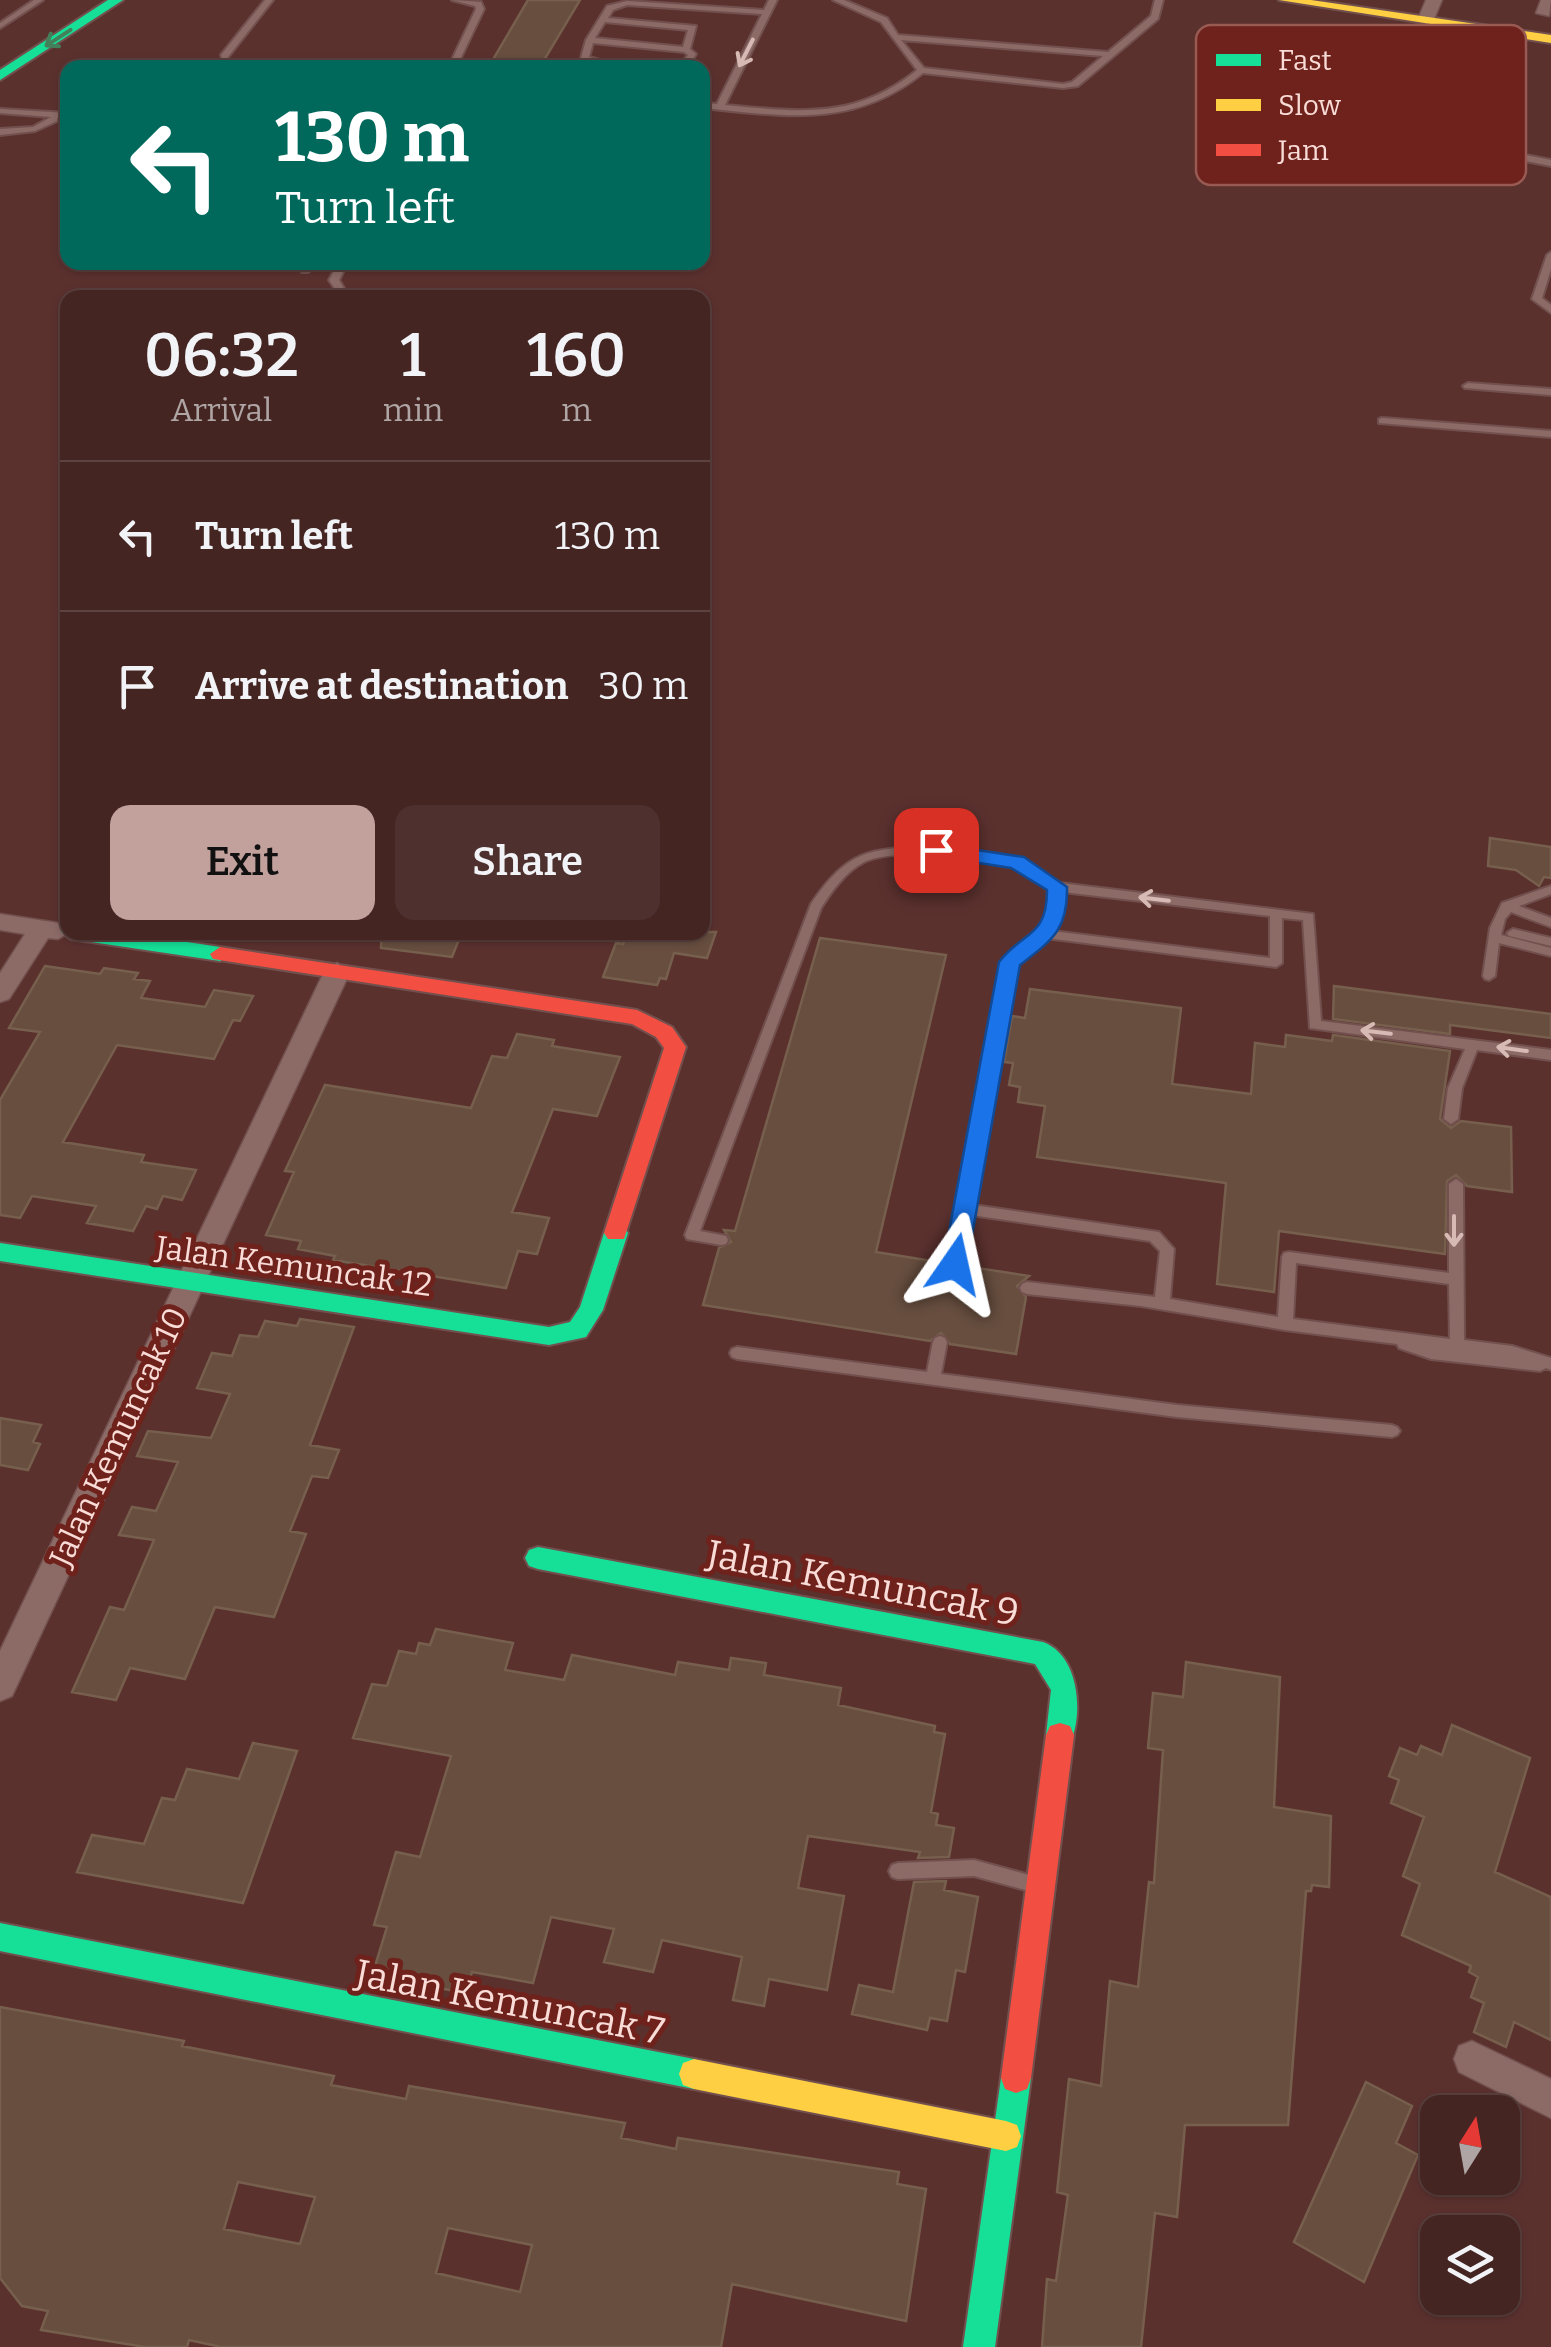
<!DOCTYPE html>
<style>
:root{--surface:#442522;--page:#4e312f;--text:#f1f3f6;--muted:#afa5a5;--line:#5c4240;--accent:#c2a09c}
body{margin:0;font-family:Bitter,serif;background:var(--page);color:var(--text);height:100vh;display:flex;flex-direction:column;font-size:38px;white-space:nowrap}
*{box-sizing:border-box;margin:0}
p{font-size:32px;color:var(--muted)}
.icon{flex:none;width:55px;height:55px;fill:none;stroke:currentColor;stroke-width:2;stroke-linecap:round;stroke-linejoin:round}
.map{position:relative;flex:1;overflow:hidden}
.panel{position:absolute;left:60px;top:290px;width:650px;height:650px;display:flex;flex-direction:column;background:var(--surface);border-radius:20px;box-shadow:0 2px 8px #0004,0 0 0 2px var(--line)}
.panel>*{flex:none}
.hud{position:absolute;left:60px;top:60px;width:650px;height:210px;border-radius:20px;box-shadow:0 2px 8px #0004,0 0 0 2px var(--line);background:#00695c;color:#fff;overflow:hidden}
.needle{width:65px;rotate:11deg}
.buttons{position:absolute;left:1420px;top:2095px;display:grid;gap:20px}
.buttons a{display:grid;place-items:center;width:100px;height:100px;border-radius:20px;background:var(--surface);box-shadow:0 2px 8px #0004,0 0 0 2px var(--line);font-size:50px}
.pin{position:absolute;display:grid;place-items:center;width:85px;height:85px;color:#fff;margin:-42px;border-radius:20px;box-shadow:0 5px 15px #0006}
.me{position:absolute;width:110px;margin:-55px;rotate:11deg;stroke-linejoin:round;filter:drop-shadow(0 0 8px #0008)}
.turn{display:flex;align-items:center;gap:35px;height:210px;padding:0 50px;font-size:45px}
.turn .icon{width:130px;height:130px;stroke-width:2.5}
.turn b{display:block;font-size:70px;line-height:85px}
.eta{display:flex;justify-content:space-evenly;align-items:center;height:170px;text-align:center}
.eta b{font-size:60px;font-weight:600;line-height:70px}
.cta{display:flex;gap:20px;margin-top:auto;padding:20px 50px}
.cta a{flex:1;height:115px;border-radius:20px;background:var(--accent);color:#111;font-size:40px;font-weight:600;line-height:115px;text-align:center}
.cta a+a{background:var(--page);color:var(--text)}
ul{padding:0;list-style:none}
li{display:flex;align-items:center;gap:30px;height:150px;padding:0 50px;border-top:2px solid var(--line)}
li div{flex:1}
li b{display:block;font-size:38px}
li em{font-style:normal}
.map>svg:first-child{display:block}
.building{fill:#674e3f;stroke:#775f4d;stroke-width:2.5;fill-rule:evenodd}
.lines{fill:none;stroke-linecap:round;stroke-linejoin:round}
.lane-casing{stroke:#72504e;stroke-width:4}
.street-casing{stroke:#72504e;stroke-width:3}
.fast-casing{stroke:#72504e;stroke-width:4}
.slow-casing{stroke:#72504e;stroke-width:4}
.jam-casing{stroke:#72504e;stroke-width:4}
.lane{fill:#8c6b67;fill-rule:evenodd}
.street{fill:#8c6b67;fill-rule:evenodd}
.fast{fill:#16e098;fill-rule:evenodd}
.slow{fill:#ffcf43;fill-rule:evenodd}
.jam{fill:#f24e42;fill-rule:evenodd}
.oneway{stroke:#42815a}
.oneway2{stroke:#d8bab5}
.route{fill:#1a73e8;stroke:#114b97;stroke-width:2.5}
.labels{text-anchor:middle;stroke-width:10;stroke-linejoin:round;paint-order:stroke}
.street-label{font-size:32px;fill:#f9dcd7;stroke:#6e221b}
.near-street-label{font-size:38px;fill:#f9dcd7;stroke:#6e221b}
.key{fill:#6e221b;stroke:#985a53;stroke-width:2.5}
.key-label{font-size:28px;fill:#f9dcd7}
</style>
<div class="map">
<svg width="1551" height="2347" viewBox="0 0 1551 2347">
<rect width="100%" height="100%" fill="#5b312e"/>
<path class="building" d="M528 0H580L540 67 491 63Z
M1490 838 1551 847V878L1544 877 1539 886 1516 870 1488 866Z
M382 932H462L452 957 381 948Z
M627 932H716L707 958 674 953 666 979 660 978 657 985 603 977 616 943 623 944Z
M820 938 946 955 876 1252 944 1263 950 1272H960L965 1266 1029 1276 1017 1286 1026 1297 1016 1354 950 1344 941 1333 930 1341 703 1305 719 1248 731 1242 724 1230 735 1231Z
M45 966 100 974 104 968 138 973 134 979 150 981 141 998 205 1007 214 990 253 996 240 1021 233 1020 214 1059 117 1045 63 1142 144 1155 141 1162 196 1170 182 1200 163 1196 157 1209 146 1206 133 1231 87 1223 96 1206 32 1196 20 1218 0 1215V1100L40 1032 9 1028Z
M1334 986 1551 1014V1038L1450 1025V1034L1333 1019Z
M1030 989 1181 1008 1172 1084 1251 1094 1255 1043 1285 1047 1286 1035 1332 1041 1333 1035 1450 1051 1440 1119 1451 1128 1461 1121 1511 1127 1512 1192 1467 1186 1456 1175 1447 1181 1445 1254 1279 1231 1274 1292 1217 1284 1226 1183 1037 1157 1045 1106 1018 1102 1020 1087 1009 1085 1013 1063 1004 1062 1012 1016 1025 1018Z
M517 1034 554 1040 552 1046 620 1057 597 1116 553 1109 512 1212 549 1218 537 1254 518 1251 506 1288 333 1260 335 1256 298 1249 301 1241 266 1235 294 1172 285 1171 325 1085 471 1108 492 1056 507 1058Z
M300 1319 354 1327 310 1445 339 1450 328 1478 312 1476 290 1531 306 1534 274 1617 215 1607 185 1679 130 1668 116 1700 72 1692 110 1607 124 1610 154 1540 119 1535 132 1507 156 1511 178 1462 137 1456 148 1431 211 1438 230 1394 197 1388 212 1353 232 1356 240 1335 258 1337 265 1321 297 1326Z
M0 1418 41 1425 33 1442 40 1444 28 1470 0 1465Z
M436 1629 513 1643 505 1670 564 1680 572 1655 675 1675 678 1662 729 1670 731 1658 766 1663 764 1675 841 1688 838 1705 935 1726 934 1732 945 1734 931 1812 938 1814 936 1825 954 1828 949 1857 918 1858 920 1852 808 1836 798 1888 844 1896 827 1990 769 1979 764 2006 733 2000 742 1957 662 1940 653 1972 604 1962 614 1929 551 1917 533 1983 472 1972 466 1993 372 1976 387 1927 374 1925 396 1852 420 1857 451 1756 353 1738 372 1684 387 1686 399 1651 416 1654 419 1643 430 1645Z
M1186 1662 1280 1677 1274 1807 1331 1816 1329 1887 1312 1885 1311 1891H1306L1288 2125H1185L1177 2217 1155 2213 1141 2347H1042L1047 2279 1056 2281 1068 2195 1057 2192 1069 2079 1101 2086 1110 1981 1138 1987 1149 1882 1154 1883 1163 1750 1148 1748 1153 1693 1183 1697Z
M1452 1725 1530 1758 1495 1872 1551 1897V2040L1514 2022 1506 2047 1474 2032 1484 2003 1471 1997 1478 1977 1469 1972 1471 1966 1402 1935 1420 1884 1403 1876 1424 1817 1391 1803 1399 1780 1389 1776 1400 1748 1417 1755 1421 1746 1442 1755Z
M253 1743 297 1751 243 1903 77 1872 92 1835 144 1844 162 1798 175 1800 187 1769 239 1779Z
M946 1881 944 1890 978 1897 965 1972 956 1970 947 2021 930 2018 927 2030 852 2014 859 1985 893 1992 914 1882Z
M0 2007 184 2041 182 2046 334 2076 331 2085 406 2099 409 2086 625 2123 621 2138 676 2149 678 2138 899 2172 897 2184 926 2189 906 2321 732 2284 721 2347H221L189 2340 187 2347H145L41 2330 48 2311 22 2306 0 2278ZM238 2182 315 2197 300 2244 224 2229ZM448 2228 532 2245 520 2292 436 2273Z
M1366 2082 1412 2106 1396 2143 1418 2155 1364 2282 1294 2242Z"/>
<g class="lines">
<defs>
<path id="lane" d="M34 0H43L0 28V23Z
M265 0H273L228 57 230 62 248 68H217L223 63 221 55Z
M452 0 481 2 484 9 456 68H448L476 9 475 6Z
M769 0H777L725 105C800 112 855 120 917 70L881 22 833 0H844L887 18 898 35 1108 52 1151 16 1155 0H1163L1158 19 1078 86 1063 88 923 73C853 129 786 116 702 108V103L717 104 762 14 627 5 613 10 608 18 696 26 690 49 696 54 688 67 671 68 682 63 688 55 684 52 593 43 589 57 629 68H613L581 58 586 40 607 6 627 1 764 10ZM605 22 688 30 683 47 595 38ZM901 40 1103 56 1072 82 1063 84 924 68Z
M0 109 68 113V118H57V121L35 131 0 135V129L33 127 51 117 0 113Z
M1509 152 1551 160V166L1506 157V153Z
M1551 252V269L1542 298 1551 305V313L1532 299 1547 255Z
M310 262H321L308 272H302V268Z
M339 262H348L339 280 350 298H341L329 280Z
M1468 383 1551 389V395L1465 388 1463 386Z
M1382 418 1551 431V437L1379 423V419Z
M936 846 1020 859 1060 883 1313 914 1321 1021 1551 1050V1060L1477 1050 1462 1088 1458 1119 1451 1124 1444 1119 1448 1088 1465 1049 1310 1028 1303 920 1282 918V963L1276 967 1046 938 1016 963 973 1205 1159 1232 1174 1249 1170 1299 1278 1317 1282 1257 1284 1253 1289 1252 1449 1273V1184L1456 1179 1463 1184 1464 1340 1512 1346 1551 1358V1370L1546 1368 1540 1371 1431 1359 1399 1348 1397 1344 1285 1330 1141 1306 1027 1294 1022 1292 1020 1288 1022 1284 1027 1282 1155 1297 1160 1251 1150 1241 971 1215 962 1264 960 1268H950L948 1264 1004 961C1031 932 1049 936 1051 889 1038 881 1024 869 1010 865 980 856 891 848 864 862 845 872 832 891 821 908L700 1231 726 1236 728 1240 726 1244 721 1245 687 1239 685 1235 811 904C850 847 871 849 936 846ZM1063 892 1270 916V958L1052 931 1061 913ZM1296 1263 1449 1284 1450 1339 1293 1319Z
M1551 886V894L1519 906 1551 918V927L1511 912 1505 919 1501 935 1551 948V956L1499 943 1495 976 1489 980 1485 979 1483 976 1490 928 1502 903Z
M1513 929 1551 938V946L1509 936 1507 933Z
M940 1336 945 1338 947 1342 941 1374 1177 1405 1392 1425 1397 1427 1400 1431 1397 1435 1392 1437 1177 1417 737 1359 732 1357 730 1353 732 1349 737 1347 927 1372 933 1342 935 1338Z
M974 1860 1033 1876 1039 1878 1042 1884 1039 1890 1033 1892 974 1876 898 1879 892 1877 889 1871 892 1865 898 1863Z"/>
<path id="street" d="M1426 0H1442L1434 19 1426 24 1418 19Z
M1541 0H1551L1549 16 1536 13Z
M0 914 58 923 67 925 70 932 58 939 48 938 9 999 0 1002V973L25 934 0 930Z
M337 963 350 972 12 1696 0 1701V1651L324 972Z
M1472 2041 1551 2079V2118L1459 2072 1454 2059 1459 2046Z"/>
<path id="fast" d="M108 0H123L0 80V70Z
M68 926V932H121L220 947 230 954 220 961 71 939 61 932Z
M616 1224 624 1227 628 1233 603 1310 586 1337 549 1345 0 1261V1243L549 1327 570 1322 580 1307 604 1233 608 1227Z
M538 1547 1043 1642C1079 1655 1084 1713 1070 1744L1060 1747 1050 1744 1046 1735 1051 1690 1035 1664 538 1569 529 1566 525 1558 529 1550Z
M0 1923 694 2059 705 2063 709 2074 705 2085 694 2089 0 1951Z
M1016 2063 1027 2067 1031 2078 995 2347H963L1001 2078 1005 2067Z"/>
<path id="slow" d="M1279 0H1311L1551 35V43Z
M694 2059 1006 2121 1017 2125 1021 2136 1017 2147 1006 2151 694 2089 683 2085 679 2074 683 2063Z"/>
<path id="jam" d="M220 947 637 1010 672 1027 686 1047 624 1239H608L604 1233 664 1048 656 1037 632 1024 213 959 210 954Z
M1060 1723 1070 1726 1074 1735 1031 2078 1027 2089 1016 2093 1005 2089 1001 2078 1046 1735 1050 1726Z"/>
</defs>
<use href="#lane" class="lane-casing"/>
<use href="#street" class="street-casing"/>
<use href="#fast" class="fast-casing"/>
<use href="#slow" class="slow-casing"/>
<use href="#jam" class="jam-casing"/>
<use href="#lane" class="lane"/>
<use href="#street" class="street"/>
<use href="#fast" class="fast"/>
<use href="#slow" class="slow"/>
<use href="#jam" class="jam"/>
</g>
<defs><path id="oneway-shaft" d="M-6 0H5M1.5-3L5.5 0L1.5 3" fill="none" stroke-width="1.6" stroke-linecap="round" stroke-linejoin="round" transform="scale(2.5)"/></defs>
<use class="oneway" href="#oneway-shaft" transform="translate(58 38) rotate(147)"/>
<g class="oneway2">
<use href="#oneway-shaft" transform="translate(746 53) rotate(117)"/>
<use href="#oneway-shaft" transform="translate(1154 899) rotate(-173)"/>
<use href="#oneway-shaft" transform="translate(1376 1032) rotate(-173)"/>
<use href="#oneway-shaft" transform="translate(1512 1049) rotate(-172)"/>
<use href="#oneway-shaft" transform="translate(1454 1231) rotate(90)"/>
</g>
<path class="route" d="M936 844 1024 857 1067 887C1068 930 1052 940 1020 965L967 1264 955 1273 943 1264 999 962C1023 931 1047 938 1047 890L1011 868 929 855 926 850Z"/>
<g class="labels">
<g class="street-label">
<text transform="translate(294 1266) rotate(8)" y="11">Jalan Kemuncak 12</text>
<text transform="translate(118 1437) rotate(-65)" y="11">Jalan Kemuncak 10</text>
</g>
<g class="near-street-label">
<text transform="translate(863 1583) rotate(11)" y="13">Jalan Kemuncak 9</text>
<text transform="translate(510 2002) rotate(11)" y="13">Jalan Kemuncak 7</text>
</g>
</g>
<rect x="1196" y="25" width="330" height="160" rx="15" class="key"/>
<rect x="1216" y="54" width="45" height="12" fill="#16e098"/>
<rect x="1216" y="99" width="45" height="12" fill="#ffcf43"/>
<rect x="1216" y="144" width="45" height="12" fill="#f24e42"/>
<g class="key-label">
<text x="1278" y="70">Fast</text>
<text x="1278" y="115">Slow</text>
<text x="1278" y="160">Jam</text>
</g>
</svg>
<div class="buttons">
<a><svg class="needle" viewBox="-14 -14 28 28"><path d="M0-13l5 13h-10z" fill="#e53935"/><path d="M0 13l5-13h-10z" fill="#afa5a5"/></svg></a>
<a><svg class="icon" aria-label="layers" viewBox="0 0 24 24"><path d="M12 4l9 5-9 5-9-5zM3 14l9 5 9-5"/></svg></a>
</div>
<div class="pin" style="left:936px;top:850px;background:#d93025"><svg class="icon" aria-label="arrive" viewBox="0 0 24 24"><path d="M6 21V4h12l-3 4 3 4H6"/></svg></div>
<svg class="me" style="left:955px;top:1264px" viewBox="-20 -20 40 40"><path d="M0-17L14 15 0 8-14 15z" fill="#1a73e8" stroke="#fff" stroke-width="4"/></svg>
<div class="hud">
<div class="turn"><svg class="icon" aria-label="left" viewBox="0 0 24 24"><path d="M17 20v-9H6M10 6l-5 5 5 5"/></svg><div><b>130 m</b>Turn left</div></div>
</div>
<section class="panel">
<div class="eta">
<div><b>06:32</b><p>Arrival</p></div>
<div><b>1</b><p>min</p></div>
<div><b>160</b><p>m</p></div>
</div>
<ul>
<li><svg class="icon" aria-label="left" viewBox="0 0 24 24"><path d="M17 20v-9H6M10 6l-5 5 5 5"/></svg><div><b>Turn left</b></div><em>130 m</em></li>
<li><svg class="icon" aria-label="arrive" viewBox="0 0 24 24"><path d="M6 21V4h12l-3 4 3 4H6"/></svg><div><b>Arrive at destination</b></div><em>30 m</em></li>
</ul>
<div class="cta"><a>Exit</a><a>Share</a></div>
</section>
</div>
